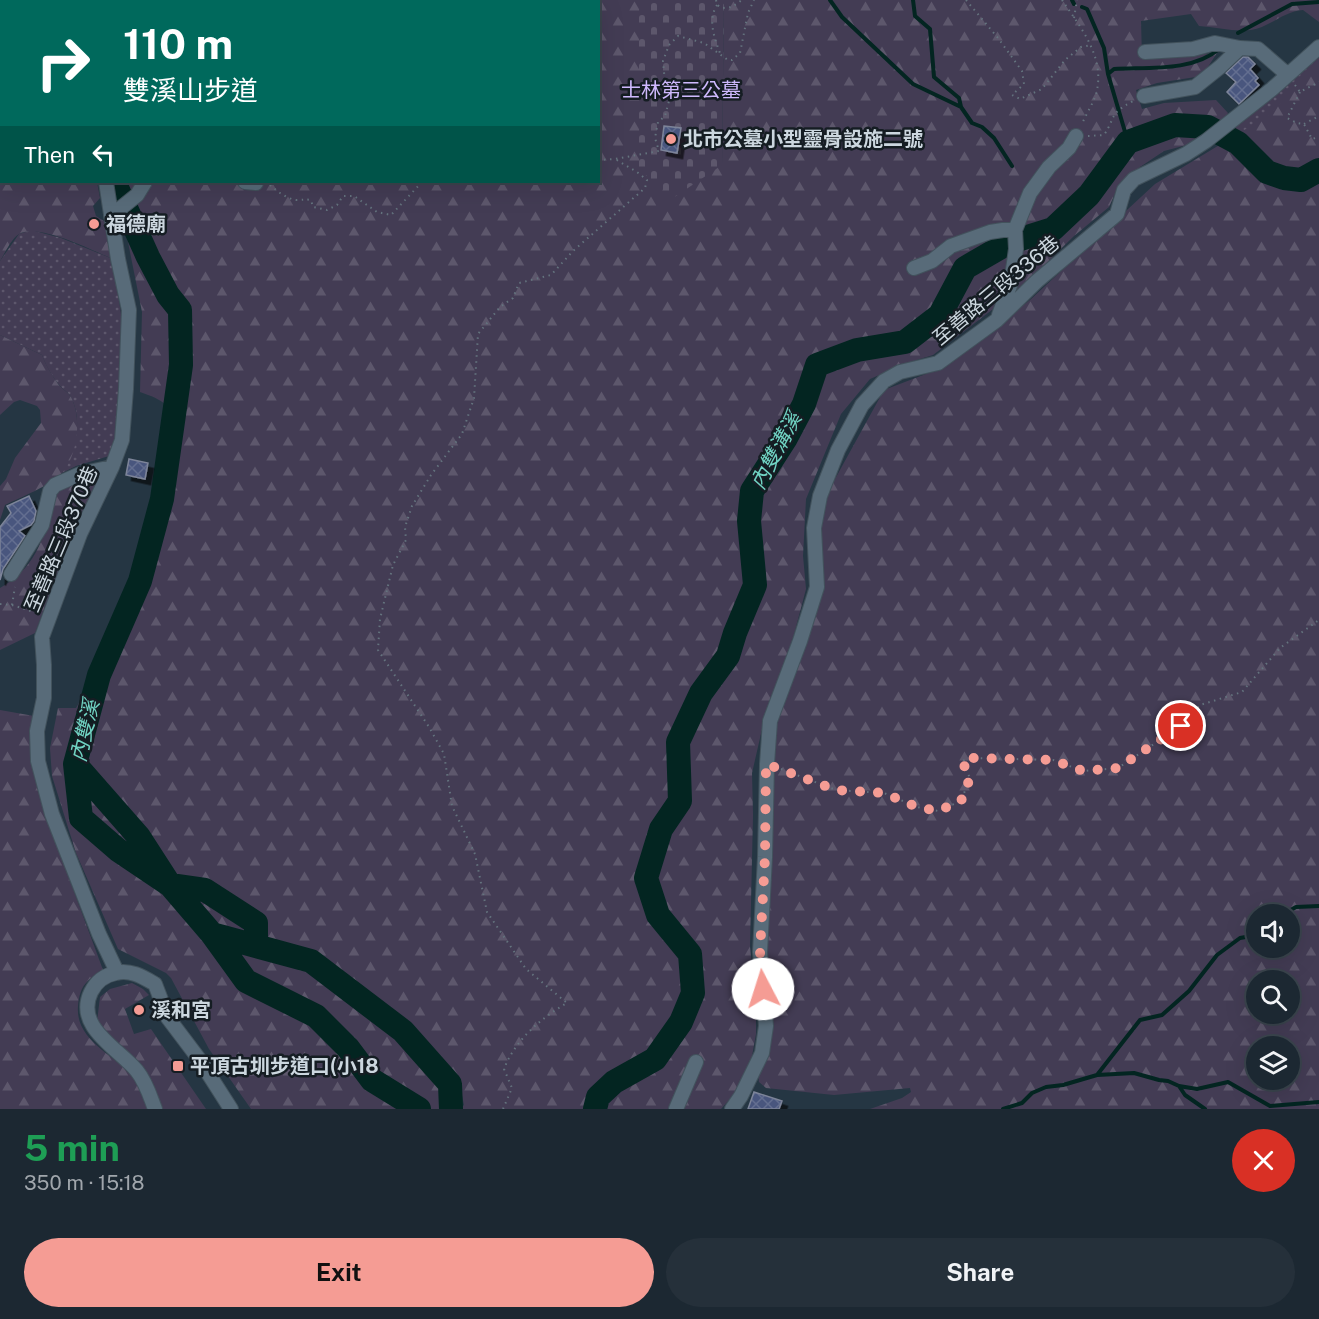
<!DOCTYPE html>
<meta charset="utf-8">
<style>
:root{--surface:#1c2832;--page:#25303a;--text:#f1f3f6;--muted:#a0a6ac;--line:#3a444d;--accent:#f59c94}
body{margin:0;font-family:"Public Sans","Noto Sans TC",sans-serif;background:var(--page);color:var(--text);height:100vh;display:flex;flex-direction:column;font-size:22px;white-space:nowrap}
*{box-sizing:border-box;margin:0}
p{font-size:20px;color:var(--muted)}
.icon{flex:none;width:33px;height:33px;fill:none;stroke:currentColor;stroke-width:2;stroke-linecap:round;stroke-linejoin:round}
.map{position:relative;height:1109px;overflow:hidden}
.sheet{display:flex;flex-direction:column;background:var(--surface);flex:1}
.sheet>*{flex:none}
.banner{position:absolute;left:0px;top:0px;width:600px;height:183px;box-shadow:0 6px 24px #0002,0 0 0 2px var(--line);background:#00695c;color:#fff;overflow:hidden}
.fabs{position:absolute;left:1246px;top:904px;display:grid;gap:12px}
.fabs a{display:grid;place-items:center;width:54px;height:54px;border-radius:50%;background:var(--surface);box-shadow:0 6px 24px #0002,0 0 0 2px var(--line);font-size:30px}
.pin{position:absolute;display:grid;place-items:center;width:51px;height:51px;color:#fff;margin:-26px;border:3px solid #fff;border-radius:50%;box-shadow:0 2px 6px #0007}
.me{position:absolute;width:66px;margin:-33px;rotate:355deg;stroke-linejoin:round;filter:drop-shadow(0 0 4px #0008)}
.turn{display:flex;align-items:center;gap:21px;height:126px;padding:0 24px;font-size:27px}
.turn .icon{width:78px;height:78px;stroke-width:2.5}
.turn b{display:block;font-size:42px;line-height:51px}
.then{display:flex;align-items:center;height:57px;padding:0 24px;background:#0003;gap:12px;font-size:22px}
.round{display:grid;place-items:center;flex:none;width:63px;height:63px;border-radius:32px;background:var(--page)}
.head{display:flex;align-items:center;justify-content:space-between;height:102px;padding:0 24px}
h1{font-size:36px;font-weight:700;line-height:45px;color:#1e9e55}
.cta{display:flex;gap:12px;margin-top:auto;padding:12px 24px}
.cta a{flex:1;height:69px;border-radius:36px;background:var(--accent);color:#111;font-size:24px;font-weight:700;line-height:69px;text-align:center}
.cta a+a{background:var(--page);color:var(--text)}
.map>svg:first-child{display:block}
.grass{fill:url(#grass-dots)}
.forest{fill:url(#forest-firs);fill-rule:evenodd}
.cemetery{fill:url(#cemetery-stones)}
.lines{fill:none;stroke-linecap:round;stroke-linejoin:round}
.stream{stroke:#032521;stroke-width:4}
.river{stroke:#032521;stroke-width:24}
.building{fill:url(#building-cross-hatch);stroke:#7d8499;stroke-width:1.5;filter:url(#shadow)}
.minor-casing{stroke:#42525c;stroke-width:16}
.path{stroke:#64737e;stroke-width:2;stroke-dasharray:1.5 4.5;stroke-linecap:butt}
.minor{stroke:#586b79;stroke-width:14}
.route{stroke:#f59c94;stroke-width:10;stroke-dasharray:0 18}
.poi-dot{fill:#f59c94;stroke:#151d23;stroke-width:2}
.labels{text-anchor:middle;stroke-width:5;stroke-linejoin:round;paint-order:stroke}
.park-label{font-size:20px;fill:#ceb9fd;stroke:#151d23}
.poi-label{font-size:20px;font-weight:bold;fill:#ccd7df;stroke:#151d23;text-anchor:start}
.street-label{font-size:20px;fill:#ccd7df;stroke:#151d23}
.water-label{font-size:21px;font-style:italic;fill:#70d3c3;stroke:#151d23}
</style>
<div class="map">
<svg width="1319" height="1109" viewBox="0 0 1319 1109">
<defs>
<pattern id="grass-dots" width="8" height="8" patternUnits="userSpaceOnUse" patternTransform="scale(1.5)"><rect width="8" height="8" fill="#433c54"/><path d="M2 2h.1M6 6h.1" fill="none" stroke="#5d576c" stroke-width="1.8" stroke-linecap="round"/></pattern>
<pattern id="forest-firs" width="22" height="20" patternUnits="userSpaceOnUse" patternTransform="scale(1.5)"><rect width="22" height="20" fill="#433c54"/><path d="M5 1l3.5 6h-7zM16 11l3.5 6h-7z" fill="#5d576c"/></pattern>
<pattern id="cemetery-stones" width="16" height="16" patternUnits="userSpaceOnUse" patternTransform="scale(1.5)"><rect width="16" height="16" fill="#433c54"/><path d="M2 7V4a2 2 0 0 1 4 0v3zM10 15v-3a2 2 0 0 1 4 0v3z" fill="#5d576c"/></pattern>
<pattern id="building-cross-hatch" width="8" height="8" patternUnits="userSpaceOnUse" patternTransform="scale(1.5)"><rect width="8" height="8" fill="#4a577e"/><path d="M0 0l8 8M0 8l8-8" fill="none" stroke="#636e90"/></pattern>
<filter id="shadow"><feDropShadow dx="5.5" dy="5.5" stdDeviation="0" flood-color="#0009"/></filter>
</defs>
<rect width="100%" height="100%" fill="#253643"/>
<path class="grass" d="M1319 53V163L1226 133 1274 97Z
M31 230 61 238 113 259 122 321 119 421 117 445 109 456 76 466 62 473C74 449 84 423 71 397 69 393 64 390 61 387 53 378 46 366 42 355L0 335V261L19 234Z"/>
<path class="forest" d="M0 0 73 2H2V182H97L100 198 93 206 96 216 107 223 113 259C94 251 37 222 19 234 11 239 5 253 0 261Z
M123 0H639V169L722 165 724 0H1319V22L1303 10C1284 11 1270 27 1251 30 1235 32 1215 27 1199 26L1191 14 1141 21 1142 58 1217 53 1202 76 1157 83 1136 90 1142 109 1164 103 1216 100 1228 113 1224 122 1198 142 1164 151 1140 167 1118 187 1109 207 1074 236 1022 287 933 355 907 363 870 379 841 414 806 499 803 556 806 589 792 642 765 716 752 773 753 815 750 946 756 1009V1034L752 1056 737 1091 721 1109H460L464 1105 460 1086 454 1083 449 1085 442 1109H251L209 1049 171 978 166 973 118 949 76 853 52 776 50 748 58 708H76L110 649 174 432C174 405 163 400 140 392L142 312 116 182H598V2L122 1Z
M1319 63V1109H870L902 1098 911 1092 910 1088 834 1095 766 1088 759 1082 758 1075 776 721 823 589 819 531 824 499 884 390 939 369 1030 300 1155 184 1269 115ZM1257 915H1290V948H1257ZM1257 981H1290V1014H1257ZM1257 1047H1290V1080H1257Z
M0 335 42 355C46 366 52 375 58 384 62 389 68 392 71 397 82 418 78 455 62 473 50 486 21 497 5 505L0 520V486L6 479 15 458 41 423 40 410 37 406 20 400 14 402 0 415Z
M104 472 71 538 35 633 0 650V588C41 565 46 529 57 487Z
M0 710 34 716 45 813 103 970C87 980 80 985 78 1006 75 1040 113 1054 133 1076 142 1086 145 1096 150 1109H0Z
M132 983 143 989 149 995 125 1009 134 1034 151 1029 206 1109H160L149 1077 140 1063 120 1049 97 1022 100 997 110 989Z"/>
<path class="cemetery" d="M639 0H724L722 165 673 198 639 169Z"/>
<g class="lines">
<path class="stream" d="M830 0 842 17 913 84 961 107 972 123 982 127 994 138 1012 166
M913 0 915 16 930 29 934 77 959 98 961 107
M1072 0 1074 4
M1082 7 1087 9 1104 48 1108 74
M1238 33 1292 4 1319 2
M1128 142 1108 74 1114 69C1148 67 1192 72 1219 49
M1008 237V243
M1282 915 1296 907 1319 906
M1097 1075 1140 1020 1162 1015 1189 991 1217 955 1240 938 1257 935
M1179 1086 1185 1095 1205 1109
M1003 1109 1022 1103 1032 1093 1046 1087 1063 1085 1097 1075 1134 1073 1159 1080 1168 1081 1179 1086 1197 1089 1228 1082 1270 1106 1319 1102"/>
<path class="river" d="M163 2 164 0
M117 182V188L148 257 168 295 180 310 181 365 162 499 140 581 99 675 75 764 81 818 118 850 170 885 212 934 311 961 403 1031 450 1084 451 1109
M75 764 139 837 170 885 205 890 256 923V945
M212 934 246 981 316 1016 348 1048 372 1080 419 1109
M595 1109 598 1097 614 1082 655 1059 681 1022 693 993 690 954 658 915 646 878 661 829 680 801 678 742 701 693 728 656 735 633 755 585 749 521 752 491 786 438 804 404 817 365 857 350 905 342 940 315 965 268 1008 243 1053 229 1089 195 1128 142 1175 125 1208 127 1238 143 1267 172 1284 178 1301 180 1319 170"/>
</g>
<path class="building" d="M1243 57H1248L1255 64 1250 69 1258 78 1255 81 1259 85 1239 104 1227 92 1236 82 1226 73Z
M664 126 681 128 677 153 661 150Z
M129 459 148 463 145 479 126 475Z
M29 496 36 511 34 521 31 525 19 531 25 536 3 569 0 580V527L11 513 7 506Z
M754 1092 782 1101 779 1109H748Z"/>
<g class="lines">
<defs>
<path id="minor" d="M84 0V2
M1145 52 1193 49 1215 43 1240 48
M1144 96 1195 87 1220 67 1240 48 1258 49 1288 75
M106 182 118 259 129 310 126 389 122 440 112 467 80 534 42 637 44 665V698L37 731 38 761 52 814 99 934 117 972
M245 182 256 183
M111 216 137 195 145 182
M914 268 932 261 951 246 990 232 1003 230H1015
M999 315 1011 283 1016 249 1015 230 1030 193 1049 167 1069 148 1076 136
M11 574 42 525 50 491 55 485 80 474 112 467
M155 1109C150 1096 146 1082 137 1071 119 1049 74 1027 91 992 96 982 105 975 116 973 130 969 143 977 155 984L168 1018 199 1059 231 1109
M676 1109 696 1062
M732 1109 741 1096 762 1053 766 1026 760 952 765 857 767 764 770 721 800 641 817 587 814 528 820 496 838 450 862 405 884 381 900 372 938 363 997 320 1037 281 1117 214 1124 190 1134 179 1186 154 1206 141 1272 89 1319 47"/>
</defs>
<use href="#minor" class="minor-casing"/>
<path class="path" d="M716 0 717 5 723 8 732 7 742 0
M966 0 998 38 1022 71 1024 84 1012 95 1020 99 1042 89 1065 60 1081 47 1091 45
M1062 0C1081 28 1106 58 1096 94 1093 104 1086 114 1082 124
M209 2 210 0
M717 5C707 21 715 39 721 56
M1074 18 1077 0
M1295 85 1300 92 1319 82
M1300 92 1287 118 1297 123 1304 124 1312 139 1319 137
M1304 124 1319 116
M1088 136 1104 135C1117 115 1108 115 1133 101
M598 160 615 159 659 151 655 138 658 122 665 116 669 101 665 83 663 61 669 45 678 36 704 43 728 60H732L740 53 748 13 754 0
M270 185C277 191 287 199 296 200 302 200 305 199 311 200L313 207 327 210 337 205 343 196H354L377 212 391 215 422 182
M0 604 12 605 37 613
M12 605 15 587
M781 769 836 790 884 793 917 807 938 811 961 801 970 778 962 761 971 758 1053 760 1083 771 1118 768 1181 726 1200 705 1242 692 1280 648 1319 620
M503 1109 512 1088 504 1069C515 1040 541 1018 567 1003L526 969 487 912 475 854 452 806 444 754 429 727 378 650 380 619 393 565 406 540 405 527 412 506 431 475 462 434 474 398 478 334 500 307 513 298 519 283 551 275 573 251 645 188 647 180 637 172 615 159"/>
<use href="#minor" class="minor"/>
</g>
<g class="lines">
<path class="route" d="M763 989 760 952 765 857 766 764 836 790 884 793 917 807 938 811 961 801 970 778 962 761 971 758 1053 760 1083 771 1118 768 1181 726"/>
</g>
<g class="poi-dot">
<circle cx="671" cy="139" r="6"/>
<circle cx="94" cy="224" r="6"/>
<circle cx="139" cy="1010" r="6"/>
<rect x="172" y="1060" width="12" height="12" rx="3"/>
</g>
<g class="labels">
<g class="park-label">
<text x="681" y="97">士林第三公墓</text>
</g>
<g class="poi-label">
<text x="683" y="146">北市公墓小型靈骨設施二號</text>
<text x="106" y="231">福德廟</text>
<text x="151" y="1017">溪和宮</text>
<text x="190" y="1073">平頂古圳步道口(小18</text>
</g>
<g class="street-label">
<text transform="translate(996 290) rotate(-40)" y="7">至善路三段336巷</text>
<text transform="translate(61 539) rotate(-67)" y="7">至善路三段370巷</text>
</g>
<g class="water-label">
<text transform="translate(776 451) rotate(-62)" y="7">內雙溝溪</text>
<text transform="translate(85 731) rotate(-77)" y="7">內雙溪</text>
</g>
</g>
</svg>
<div class="fabs">
<a><svg class="icon" aria-label="sound" viewBox="0 0 24 24"><path d="M4 9h4l5-4v14l-5-4H4zM17 9q2 3 0 6"/></svg></a>
<a><svg class="icon" aria-label="search" viewBox="0 0 24 24"><circle cx="10" cy="10" r="6"/><path d="M15 15l6 6"/></svg></a>
<a><svg class="icon" aria-label="layers" viewBox="0 0 24 24"><path d="M12 4l9 5-9 5-9-5zM3 14l9 5 9-5"/></svg></a>
</div>
<div class="pin" style="left:1181px;top:726px;background:#d93025"><svg class="icon" aria-label="arrive" viewBox="0 0 24 24"><path d="M6 21V4h12l-3 4 3 4H6"/></svg></div>
<svg class="me" style="left:763px;top:989px" viewBox="-20 -20 40 40"><circle r="19" fill="#fff"/><path d="M0-13L10 11 0 6-10 11z" fill="#f59c94"/></svg>
<div class="banner">
<div class="turn"><svg class="icon" aria-label="right" viewBox="0 0 24 24"><path d="M7 20v-9h11M14 6l5 5-5 5"/></svg><div><b>110 m</b>雙溪山步道</div></div>
<div class="then">Then<svg class="icon" aria-label="left" viewBox="0 0 24 24"><path d="M17 20v-9H6M10 6l-5 5 5 5"/></svg></div>
</div>
</div>
<section class="sheet">
<div class="head"><div><h1>5 min</h1><p>350 m · 15:18</p></div><a class="round" style="background:#d93025;color:#fff"><svg class="icon" aria-label="close" viewBox="0 0 24 24"><path d="M6 6l12 12M18 6L6 18"/></svg></a></div>
<div class="cta"><a>Exit</a><a>Share</a></div>
</section>
